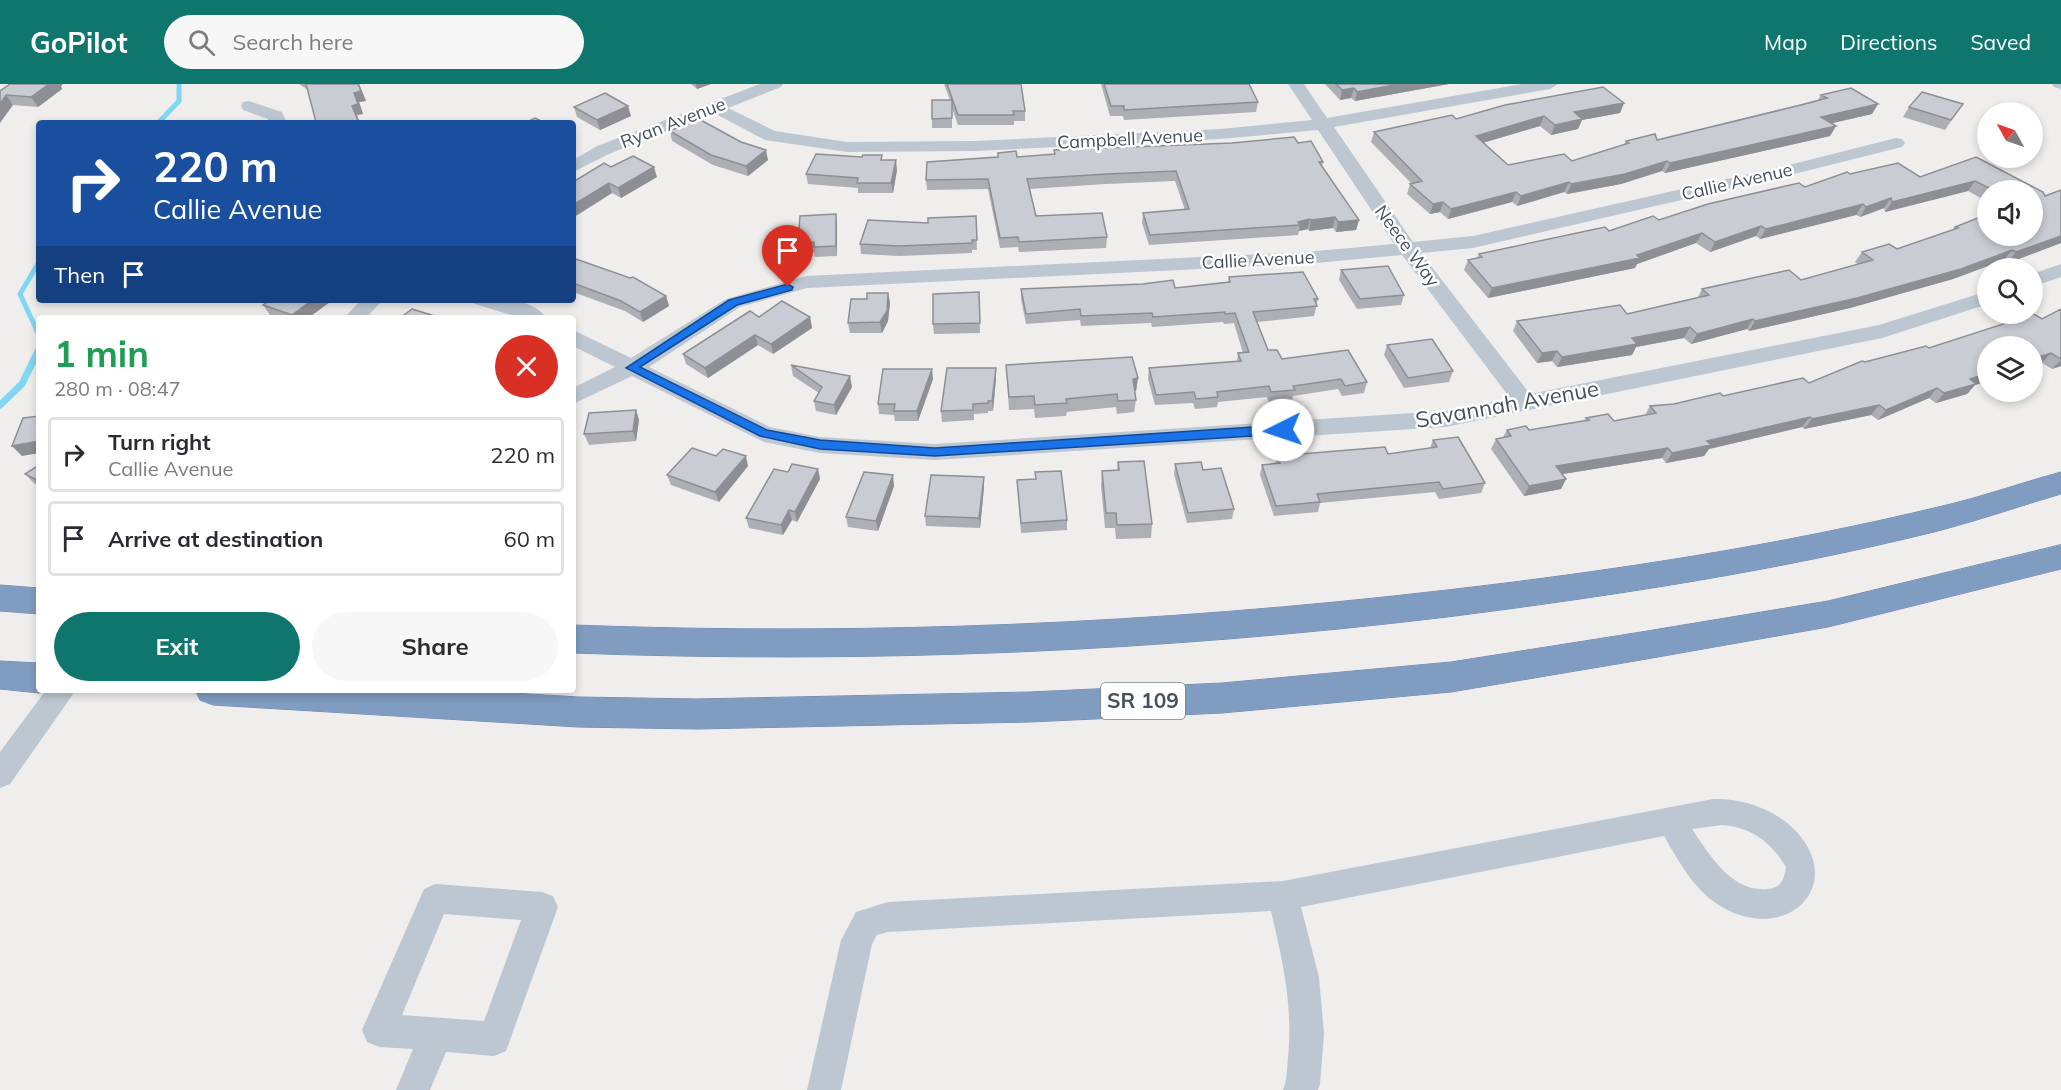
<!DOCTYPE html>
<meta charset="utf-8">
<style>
:root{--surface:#fff;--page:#f7f7f7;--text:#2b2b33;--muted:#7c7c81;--line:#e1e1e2;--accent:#0f766e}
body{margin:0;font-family:Mulish,sans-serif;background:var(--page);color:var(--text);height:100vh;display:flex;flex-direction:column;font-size:22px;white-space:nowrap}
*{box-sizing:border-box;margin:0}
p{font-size:20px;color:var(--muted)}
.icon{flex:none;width:33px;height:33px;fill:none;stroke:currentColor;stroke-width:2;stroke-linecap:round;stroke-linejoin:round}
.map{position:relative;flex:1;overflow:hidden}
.side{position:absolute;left:36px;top:231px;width:540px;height:378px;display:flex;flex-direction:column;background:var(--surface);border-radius:6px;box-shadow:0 3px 9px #0003}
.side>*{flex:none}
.banner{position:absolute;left:36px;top:36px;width:540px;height:183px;border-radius:6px;box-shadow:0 3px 9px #0003;background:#1a4fa0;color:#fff;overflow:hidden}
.needle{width:39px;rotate:310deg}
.fabs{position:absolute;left:1977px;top:18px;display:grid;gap:12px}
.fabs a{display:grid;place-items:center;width:66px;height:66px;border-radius:50%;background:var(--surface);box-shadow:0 3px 9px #0003;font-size:30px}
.pin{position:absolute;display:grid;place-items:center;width:51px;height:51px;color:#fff;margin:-62px -26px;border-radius:50% 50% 50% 0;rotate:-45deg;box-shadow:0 0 6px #0007}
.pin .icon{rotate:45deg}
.me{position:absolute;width:66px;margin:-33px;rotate:266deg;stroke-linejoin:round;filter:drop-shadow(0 0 4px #0008)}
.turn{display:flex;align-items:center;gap:21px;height:126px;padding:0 18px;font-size:27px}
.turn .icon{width:78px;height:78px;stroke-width:2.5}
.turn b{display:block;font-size:42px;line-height:51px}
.then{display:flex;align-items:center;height:57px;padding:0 18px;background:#0003;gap:12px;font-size:22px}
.round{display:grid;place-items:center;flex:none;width:63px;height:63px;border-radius:32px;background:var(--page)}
.overview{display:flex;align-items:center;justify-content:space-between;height:102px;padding:0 18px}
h1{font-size:36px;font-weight:700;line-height:45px;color:#1e9e55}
.action{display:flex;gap:12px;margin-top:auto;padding:12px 18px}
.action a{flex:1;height:69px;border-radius:36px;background:var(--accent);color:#fff;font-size:24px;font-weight:700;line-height:69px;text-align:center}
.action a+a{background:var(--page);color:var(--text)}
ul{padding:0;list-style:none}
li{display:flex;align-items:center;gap:18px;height:75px;margin:0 12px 9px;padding:0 6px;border:3px solid var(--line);border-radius:6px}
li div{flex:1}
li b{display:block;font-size:22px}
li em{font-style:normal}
header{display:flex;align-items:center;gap:36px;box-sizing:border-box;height:84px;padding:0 30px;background:var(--accent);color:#fff}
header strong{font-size:28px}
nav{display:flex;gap:33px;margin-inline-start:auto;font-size:21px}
.search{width:420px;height:54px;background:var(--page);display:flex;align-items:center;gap:15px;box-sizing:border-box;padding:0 21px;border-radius:33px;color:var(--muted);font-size:22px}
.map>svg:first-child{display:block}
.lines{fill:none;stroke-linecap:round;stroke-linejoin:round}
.stream-far1{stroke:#80d7f4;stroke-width:5}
.stream{stroke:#80d7f4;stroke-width:7}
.highway-casing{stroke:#6b88ad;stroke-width:1}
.minor{fill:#bcc7d1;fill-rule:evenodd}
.highway{fill:#809dc1;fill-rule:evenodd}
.wall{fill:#adafb5}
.shaded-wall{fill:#8d8f94}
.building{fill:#c9ccd3;stroke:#8d8f94;stroke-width:1.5}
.route{fill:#1a73e8;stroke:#114b97;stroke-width:1.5}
.labels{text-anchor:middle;stroke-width:5;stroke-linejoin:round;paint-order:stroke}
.far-street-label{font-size:18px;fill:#44505d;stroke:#fff}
.shield{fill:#fff;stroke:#7c848e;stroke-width:1.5}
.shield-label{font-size:21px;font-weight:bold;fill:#44505d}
.street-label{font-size:22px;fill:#44505d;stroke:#fff}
</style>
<header>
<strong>GoPilot</strong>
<div class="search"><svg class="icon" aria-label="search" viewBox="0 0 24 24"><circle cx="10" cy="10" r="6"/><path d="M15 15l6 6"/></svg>Search here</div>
<nav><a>Map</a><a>Directions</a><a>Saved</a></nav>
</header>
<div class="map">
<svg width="2061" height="1006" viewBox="0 0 2061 1006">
<rect width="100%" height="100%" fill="#f0eded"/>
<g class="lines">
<path class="stream-far1" d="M158 39 179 17V0
M39 178 20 210 39 251"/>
<path class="stream" d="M0 321 22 300 39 265"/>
<defs>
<path id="highway" d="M2061 388V410C2020 422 1980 436 1938 447 1777 487 1612 512 1447 533 1156 568 866 580 573 569V541C865 552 1156 540 1447 506 1612 487 1776 462 1938 423 1979 414 2020 399 2061 388Z
M2061 461V485L1828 543 1635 577 1451 608 1222 629 1030 638 697 645 578 643 213 621 200 616 195 606H463L578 613 697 615 1030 608 1222 599 1451 578 1635 549 1828 517Z
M0 501 39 504V530L0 527Z
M0 577 39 579V606H46L39 609 0 605Z"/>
</defs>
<use href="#highway" class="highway-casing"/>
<path class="minor" d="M760 0H783L781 3 728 24 775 47 847 58 975 57 1220 45 1312 36 1288 0H1304L1327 34 1522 0H1558L1550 5 1334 43 1413 158 1473 152 1789 81 1896 54 1902 55 1905 59 1902 63 1790 91 1473 164 1421 169 1530 310 1879 241 1988 207V220L1882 254 1445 343 935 376 820 369 764 358 632 292 573 320V304L615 283 573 262V246L631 274 726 215 806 192 1305 168 1394 160 1318 46 1220 55 975 67 847 68 765 56 714 29 609 70 573 88V76L597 62ZM1402 171 1510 314 1445 327 935 360 820 353 770 343 649 283 740 223 807 204 1305 180Z
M2052 0H2061V5L2054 3Z
M249 17 282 28 287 39H269L268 35 243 26 241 22 243 18Z
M2061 180V193L2032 203V190Z
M361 216H383L366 234H344Z
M472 216C494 216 532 212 546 234H521L475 220Z
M46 606H76L10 700 0 704V668Z
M1713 715C1739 714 1765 722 1786 738 1855 795 1788 866 1717 820 1693 804 1678 776 1664 752L1301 823 1319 893 1324 950 1320 1000 1318 1006H1283C1287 996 1287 985 1288 974 1293 922 1283 878 1271 827L888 848 877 851 872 860 841 1006H807L841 856 856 828 888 818 1283 797ZM1722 741C1751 743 1771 758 1786 783 1784 796 1781 804 1767 805 1732 809 1709 770 1692 745Z
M435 800 542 808 553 812 558 823 506 967 494 972 446 968 430 1006H396L413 965 379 963 367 958 362 946 424 805ZM444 830 521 836 484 937 402 931Z"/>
<use href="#highway" class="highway"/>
</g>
<path class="wall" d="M10 0H63L61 2 62 5 38 23 13 21 0 7Z
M299 0H359L366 17 359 18 363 30 357 31 308 6Z
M691 0H711L697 5Z
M944 0H1021L1025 27V37H1014V41H958L952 24V44H932V35L950 16Z
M1101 0H1249L1258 18 1256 28 1124 36 1123 32H1110Z
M1325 0H1449L1355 17 1351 14 1340 16Z
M1821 11 1878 20 1872 30 1831 39 1836 42 1830 52 1665 89 1662 87 1621 100 1567 110 1564 108 1517 122 1512 118 1448 135 1440 128 1430 130 1407 110 1410 100H1412L1371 58 1374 48 1456 35 1624 19 1620 29 1582 36 1578 45 1551 51 1540 42 1483 59 1508 81 1572 77 1624 61 1626 57 1657 56 1818 16Z
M574 23 631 32 600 46 577 33Z
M1909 23 1956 30 1945 46 1903 33Z
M670 47 741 58 768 76 748 92 713 81 672 57Z
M1298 59 1323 78 1322 83 1359 136 1356 146 1336 148 1333 144 1309 147 1308 145 1299 147 1298 151 1149 161 1142 139 1143 129 1185 126 1175 97 1106 100 1030 105 1036 132 1107 153 1106 164 1019 168 1018 163 1000 164 988 105 927 106 926 96 1017 73 1054 71V66Z
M1976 73 2045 112 2061 106V159L2008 179 2004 176 1953 195 1850 224 1749 247 1747 245 1691 260 1684 254 1636 263 1632 271 1557 283 1552 277 1537 279 1513 247 1517 237 1627 230 1698 213 1702 205 1801 196 1858 180 1855 178 1862 168 1897 165 1953 146 1955 143 1988 152 2032 106H1988V118L1968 107 1885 128 1884 124 1860 133 1856 131 1760 155 1756 152 1710 168 1696 159 1637 180 1635 184 1488 214 1464 186 1468 176 1477 174 1479 170 1609 147 1659 136 1805 103 1850 90 1920 93Z
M882 76 897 86 893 109H858V104L808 100 806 90Z
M611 83 657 93 621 114 612 109 574 133 573 132V98Z
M976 132 977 166H972V169L900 172 861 170 860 160 928 139Z
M837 140V172L815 173 814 168 800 169 798 159Z
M573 174 666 212 669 222 643 238 625 227 573 208Z
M1341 186 1404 211 1401 221 1357 225 1339 196Z
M1229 193 1318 215 1314 232 1257 238 1268 266 1282 275 1367 298 1364 309 1342 312 1338 305 1293 312 1292 316 1269 319 1267 313 1218 318 1217 323 1195 325 1193 319 1155 321 1148 295 1149 284 1237 278 1238 269H1243L1234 239 1224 240 1223 238 1152 243 1151 239 1081 242 1080 236 1026 240 1021 215V205L1175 204 1228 198Z
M979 208 980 249 934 250 933 240Z
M888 209 890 219 888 237 882 249H850L848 239 867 215Z
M263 216H329L330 218 308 234H278L270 231 263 221 267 219Z
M2061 225V282L2052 285 2042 279 2032 282V262L1975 301 1967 310 1936 319 1929 314 1878 336 1871 331 1804 345 1802 343 1709 365 1704 372 1666 379 1662 374 1562 390 1566 395 1561 405 1524 412 1491 365 1496 355 1503 353 1507 346H1529L1584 337 1586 334 1614 337 1645 331 1650 322 1674 320 1809 299 1865 278 1929 264 2042 235Z
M759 233H810L812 244 773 270 758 261 708 294 686 280 683 270Z
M1387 261 1453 287 1449 298 1404 304 1384 271Z
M791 281 852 303 836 331 816 327 814 317 819 309 793 292Z
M1006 281 1138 294 1136 307H1135L1136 316 1134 328 1117 330 1116 323 1067 328 1066 332 1035 334 1034 325 1009 326Z
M996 284V294L993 327H988V329L974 330V336L942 338 941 327Z
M933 295 918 337H895L894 331 879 330 878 320Z
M636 326 639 336 636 357 589 361 584 350Z
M1433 356 1485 399 1481 409 1439 415 1435 408 1320 419 1318 428 1274 432 1260 391 1262 381 1276 379 1277 372 1388 370 1430 364Z
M1118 378 1152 440 1151 454 1116 455 1115 444H1105L1101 402 1102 387 1117 386Z
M1175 380 1203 386 1234 425 1232 435 1187 439 1174 390Z
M39 381V402L35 400 25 390Z
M748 382 719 418 671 401 667 391Z
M818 385 820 395 797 438 792 436 783 451 749 444 746 434 788 388Z
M1035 388 1067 436V446L1021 449 1017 396 1035 395Z
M894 402 878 447 848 443 846 433Z
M984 403 980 444 926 442 925 432Z"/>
<path class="shaded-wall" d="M49 0H63L61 2 62 5 38 23 31 13Z
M358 0H359L366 17 359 18 363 30 357 31 360 39H359L352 22 354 9Z
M696 0H711L697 5Z
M1399 0H1449L1355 17 1357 8Z
M1354 4 1351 14 1340 16 1342 6Z
M6 11 13 21 0 39V20Z
M1624 19 1620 29 1582 36 1578 45 1551 51 1555 41 1574 28Z
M1878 20 1872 30 1816 43 1821 33Z
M628 22 631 32 600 46 597 36Z
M1544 32 1540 42 1472 62 1476 52Z
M1836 42 1830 52 1665 89 1670 79Z
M766 66 768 76 748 92 746 82Z
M896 76 897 86 893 109 891 99Z
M1667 77 1662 87 1621 100 1567 110 1571 100Z
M654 83 657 93 621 114 618 104Z
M1975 97 1968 107 1885 128 1892 118Z
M1569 98 1564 108 1517 122 1521 112Z
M609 99 612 109 574 133 573 129V121Z
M1516 108 1512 118 1448 135 1451 125Z
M1891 114 1884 124 1860 133 1866 123Z
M1443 118 1440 128 1430 130 1433 120Z
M1863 120 1856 131 1760 155 1766 145Z
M836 130 837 140V172L836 162Z
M1335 133 1333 144 1309 147 1311 136Z
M1310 135 1308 145 1299 147 1300 141 1298 138Z
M1359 136 1356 146 1336 148 1338 138Z
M1761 142 1756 152 1710 168 1715 158Z
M1702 149 1696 159 1637 180 1635 184 1488 214 1492 204 1637 171Z
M2061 152V159L2008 179 2016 168Z
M2012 166 2004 176 1953 195 1850 224 1749 247 1755 237Z
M888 209 890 219 888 237 882 249 880 238Z
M666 212 669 222 643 238 640 228Z
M312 216H329L330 218 308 234H294L292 231Z
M810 233 812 244 773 270 771 260Z
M1753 235 1747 245 1691 260 1697 250Z
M1690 243 1684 254 1636 263 1632 271 1557 283 1562 273 1632 254Z
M755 251 758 261 708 294 705 284Z
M1557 267 1552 277 1537 279 1542 269Z
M2051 269 2042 279 2032 282V275Z
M2061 276V282L2052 285Z
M996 284V294L993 327 992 317Z
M932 285 933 295 918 337 917 327Z
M1988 289V297L1975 301 1967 310 1936 319 1944 309 1970 295Z
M850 292 852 303 836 331 834 321Z
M1138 294 1136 307H1132L1133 295Z
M1937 304 1929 314 1878 336 1886 326Z
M1879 321 1871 331 1804 345 1812 335Z
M636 326 639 336 636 357 633 347Z
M1810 333 1802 343 1709 365 1704 372 1666 379 1672 369 1707 357Z
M39 357V369L22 372 12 362Z
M1668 364 1662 374 1551 392 1556 382Z
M746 372 748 382 719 418 715 408Z
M818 385 820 395 797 438 795 428Z
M893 391 894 402 878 447 876 437Z
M984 393V403L980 444 979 434Z
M1566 395 1561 405 1524 412 1529 402Z
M789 426 792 436 783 451 781 441Z"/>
<path class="building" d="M10 0H49L31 13 6 11 0 20V7Z
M306 0H358L361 7 354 9 358 20 352 22 359 39H313L316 38Z
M947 0H1021L1025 27H1013L1014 31H958Z
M1104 0H1249L1258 18 1124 26V22H1111Z
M1336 0H1399L1357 8 1354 4 1342 6Z
M1603 3 1624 19 1574 28 1582 35 1555 41 1544 32 1476 52 1508 81 1564 70 1572 77 1629 59 1626 57 1655 50 1657 56 1801 21 1827 14 1821 11 1851 4 1878 20 1821 33 1836 42 1670 79 1667 77 1625 90 1571 100 1569 98 1521 112 1516 108 1451 125 1443 118 1433 120 1410 100 1422 97 1374 48 1452 31 1456 35 1505 21Z
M1922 8 1963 20 1951 36 1909 23Z
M605 9 628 22 597 36 574 23Z
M932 16H952V34L932 35Z
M535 34 545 39H525Z
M697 34 741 58 766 66 746 82 711 71 670 47Z
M1294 53 1298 59 1311 57 1323 78H1319L1359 136 1338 138 1335 133 1311 136 1310 135 1298 138 1300 141 1150 151 1143 129 1189 125 1176 87 1107 90 1027 95 1036 132 1102 129 1107 153 1019 158 1018 153 1000 154 988 95 926 96 927 78 998 73V69L1016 67 1017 73 1055 70 1054 66 1232 59Z
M816 70 862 73 863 71H882L881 76H896L891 99H857L858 94 806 90Z
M633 72 654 83 618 104 609 99 573 121V98L604 79 611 83Z
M1976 73 2043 108 2045 112 2061 106V152L2016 168 2012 166 1961 185 1857 214 1755 237 1753 235 1697 250 1690 243 1632 254 1637 260 1562 273 1557 267 1542 269 1517 237 1620 221 1627 230 1709 211 1702 205 1789 186 1801 196 1873 176 1862 168 1889 160 1897 165 1958 144 1955 143 1988 130V152H2032V106H1993L1975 97 1892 118 1891 114 1866 123 1863 120 1766 145 1761 142 1715 158 1702 149 1637 171 1640 174 1492 204 1468 176 1482 173 1479 170 1605 143 1609 147 1653 132 1659 136 1708 120 1799 99 1805 103 1847 88 1850 90 1898 79 1920 93Z
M836 130V162L814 163V158L798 159 800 132Z
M976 132 977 156H972V159L899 162 860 160 868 136 928 139V134Z
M573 174 630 194 633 193 666 212 640 228 621 217 573 199Z
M1388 182 1404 211 1360 215 1341 186Z
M1303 188 1318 215H1314L1317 222 1253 228 1268 266H1277L1282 275 1348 266 1367 298 1345 302 1341 295 1293 302 1295 306 1271 308 1269 302 1217 308 1218 313 1196 315 1194 308 1156 311 1149 284 1241 277 1238 269 1249 268 1235 229 1225 230V228L1153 233 1152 229 1081 232 1080 225 1026 230 1021 205 1143 200 1173 196 1175 204 1230 198 1229 193Z
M979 208 980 239 933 240V210Z
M867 209H888L887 227 880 238 848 239 851 215H867Z
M270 216H312L292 231 263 221Z
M782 217 810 233 771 260 755 251 705 284 683 270 750 227 759 233Z
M412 225 441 234H400Z
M2061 225V275L2051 269 2032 275V262H1988V289L1970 295 1976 300 1944 309 1937 304 1886 326 1879 321 1812 335 1810 333 1707 357 1711 361 1672 369 1668 364 1556 382 1566 395 1529 402 1496 355 1511 352 1507 346 1526 342 1529 346 1589 336 1586 334 1608 330 1614 337 1656 329 1650 322 1674 320 1720 309 1723 312 1803 294 1809 299 1862 277 1865 278 1926 262 1929 264 2034 230 2042 235Z
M1432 255 1453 287 1408 294 1387 261Z
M1132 273 1138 294 1133 295 1136 316 1118 317 1117 310 1066 315 1067 319 1035 321 1034 312 1009 313 1006 281Z
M791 281 850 292 834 321 814 317 822 303Z
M947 284H996L992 317H988V319L973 320V326L941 327Z
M883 285H932L917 327H894L895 320H878Z
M636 326 633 347 584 350 589 329Z
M39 332V357L12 362 23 334Z
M1458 353 1485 399 1443 405 1439 398 1317 410 1320 418 1276 422 1262 381 1280 379 1277 372 1385 363 1388 370 1437 363 1433 356Z
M692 364 716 372 723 365 746 372 715 408 667 391Z
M1144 377 1152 440 1117 441 1116 429H1106L1102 387 1119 386 1118 378Z
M1201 378 1203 386 1221 384 1234 425 1188 429 1175 380Z
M792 380 818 385 795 428 789 426 781 441 746 434 774 385 788 388Z
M39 381V397L25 390Z
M1061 387 1067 436 1021 439 1017 396 1036 395 1035 388Z
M864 388 893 391 876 437 846 433Z
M931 391 984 393 979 434 925 432Z"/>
<path class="route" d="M788 200 793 203 792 206 737 221 640 283 767 346 820 356 935 364 1283 341 1289 346 1283 350 935 372 820 365 760 352 626 284 729 216Z"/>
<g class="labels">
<g class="far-street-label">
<text transform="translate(673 39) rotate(-21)" y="6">Ryan Avenue</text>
<text transform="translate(1130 55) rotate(-3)" y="6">Campbell Avenue</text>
<text transform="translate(1737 98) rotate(-13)" y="6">Callie Avenue</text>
<text transform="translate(1407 162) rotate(54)" y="6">Neece Way</text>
<text transform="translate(1258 176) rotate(-3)" y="6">Callie Avenue</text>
</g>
<rect class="shield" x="1101" y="599" width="84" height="36" rx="4.5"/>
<g class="shield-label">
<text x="1143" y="624">SR 109</text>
</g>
<g class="street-label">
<text transform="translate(1507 320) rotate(-10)" y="8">Savannah Avenue</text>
</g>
</g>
</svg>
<div class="fabs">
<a><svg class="needle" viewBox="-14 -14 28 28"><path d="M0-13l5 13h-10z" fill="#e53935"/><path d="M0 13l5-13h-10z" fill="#7c7c81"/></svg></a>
<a><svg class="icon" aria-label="sound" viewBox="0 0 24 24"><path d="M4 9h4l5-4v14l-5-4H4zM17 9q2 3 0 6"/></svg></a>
<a><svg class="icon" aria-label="search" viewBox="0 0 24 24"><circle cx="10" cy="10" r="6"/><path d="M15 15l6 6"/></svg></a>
<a><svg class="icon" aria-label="layers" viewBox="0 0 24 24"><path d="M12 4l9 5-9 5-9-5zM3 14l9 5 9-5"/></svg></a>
</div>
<div class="pin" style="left:788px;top:203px;background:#d93025"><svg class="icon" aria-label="arrive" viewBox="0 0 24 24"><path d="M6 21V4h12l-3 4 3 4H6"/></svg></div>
<svg class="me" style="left:1283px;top:346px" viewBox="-20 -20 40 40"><circle r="19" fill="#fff"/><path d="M0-13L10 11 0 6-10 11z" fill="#1a73e8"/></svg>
<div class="banner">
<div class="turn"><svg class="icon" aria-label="right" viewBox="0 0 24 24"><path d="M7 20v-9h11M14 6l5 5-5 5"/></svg><div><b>220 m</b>Callie Avenue</div></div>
<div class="then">Then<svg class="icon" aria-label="arrive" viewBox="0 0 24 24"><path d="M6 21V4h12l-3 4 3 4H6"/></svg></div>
</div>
<section class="side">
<div class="overview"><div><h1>1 min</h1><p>280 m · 08:47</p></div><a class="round" style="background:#d93025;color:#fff"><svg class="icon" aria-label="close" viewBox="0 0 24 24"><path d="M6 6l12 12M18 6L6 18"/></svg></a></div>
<ul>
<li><svg class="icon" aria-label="right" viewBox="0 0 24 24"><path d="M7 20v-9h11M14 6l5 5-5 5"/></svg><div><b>Turn right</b><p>Callie Avenue</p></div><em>220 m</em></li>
<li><svg class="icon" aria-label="arrive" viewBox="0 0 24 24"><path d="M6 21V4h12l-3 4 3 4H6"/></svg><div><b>Arrive at destination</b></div><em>60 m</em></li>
</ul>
<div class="action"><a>Exit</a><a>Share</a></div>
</section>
</div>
